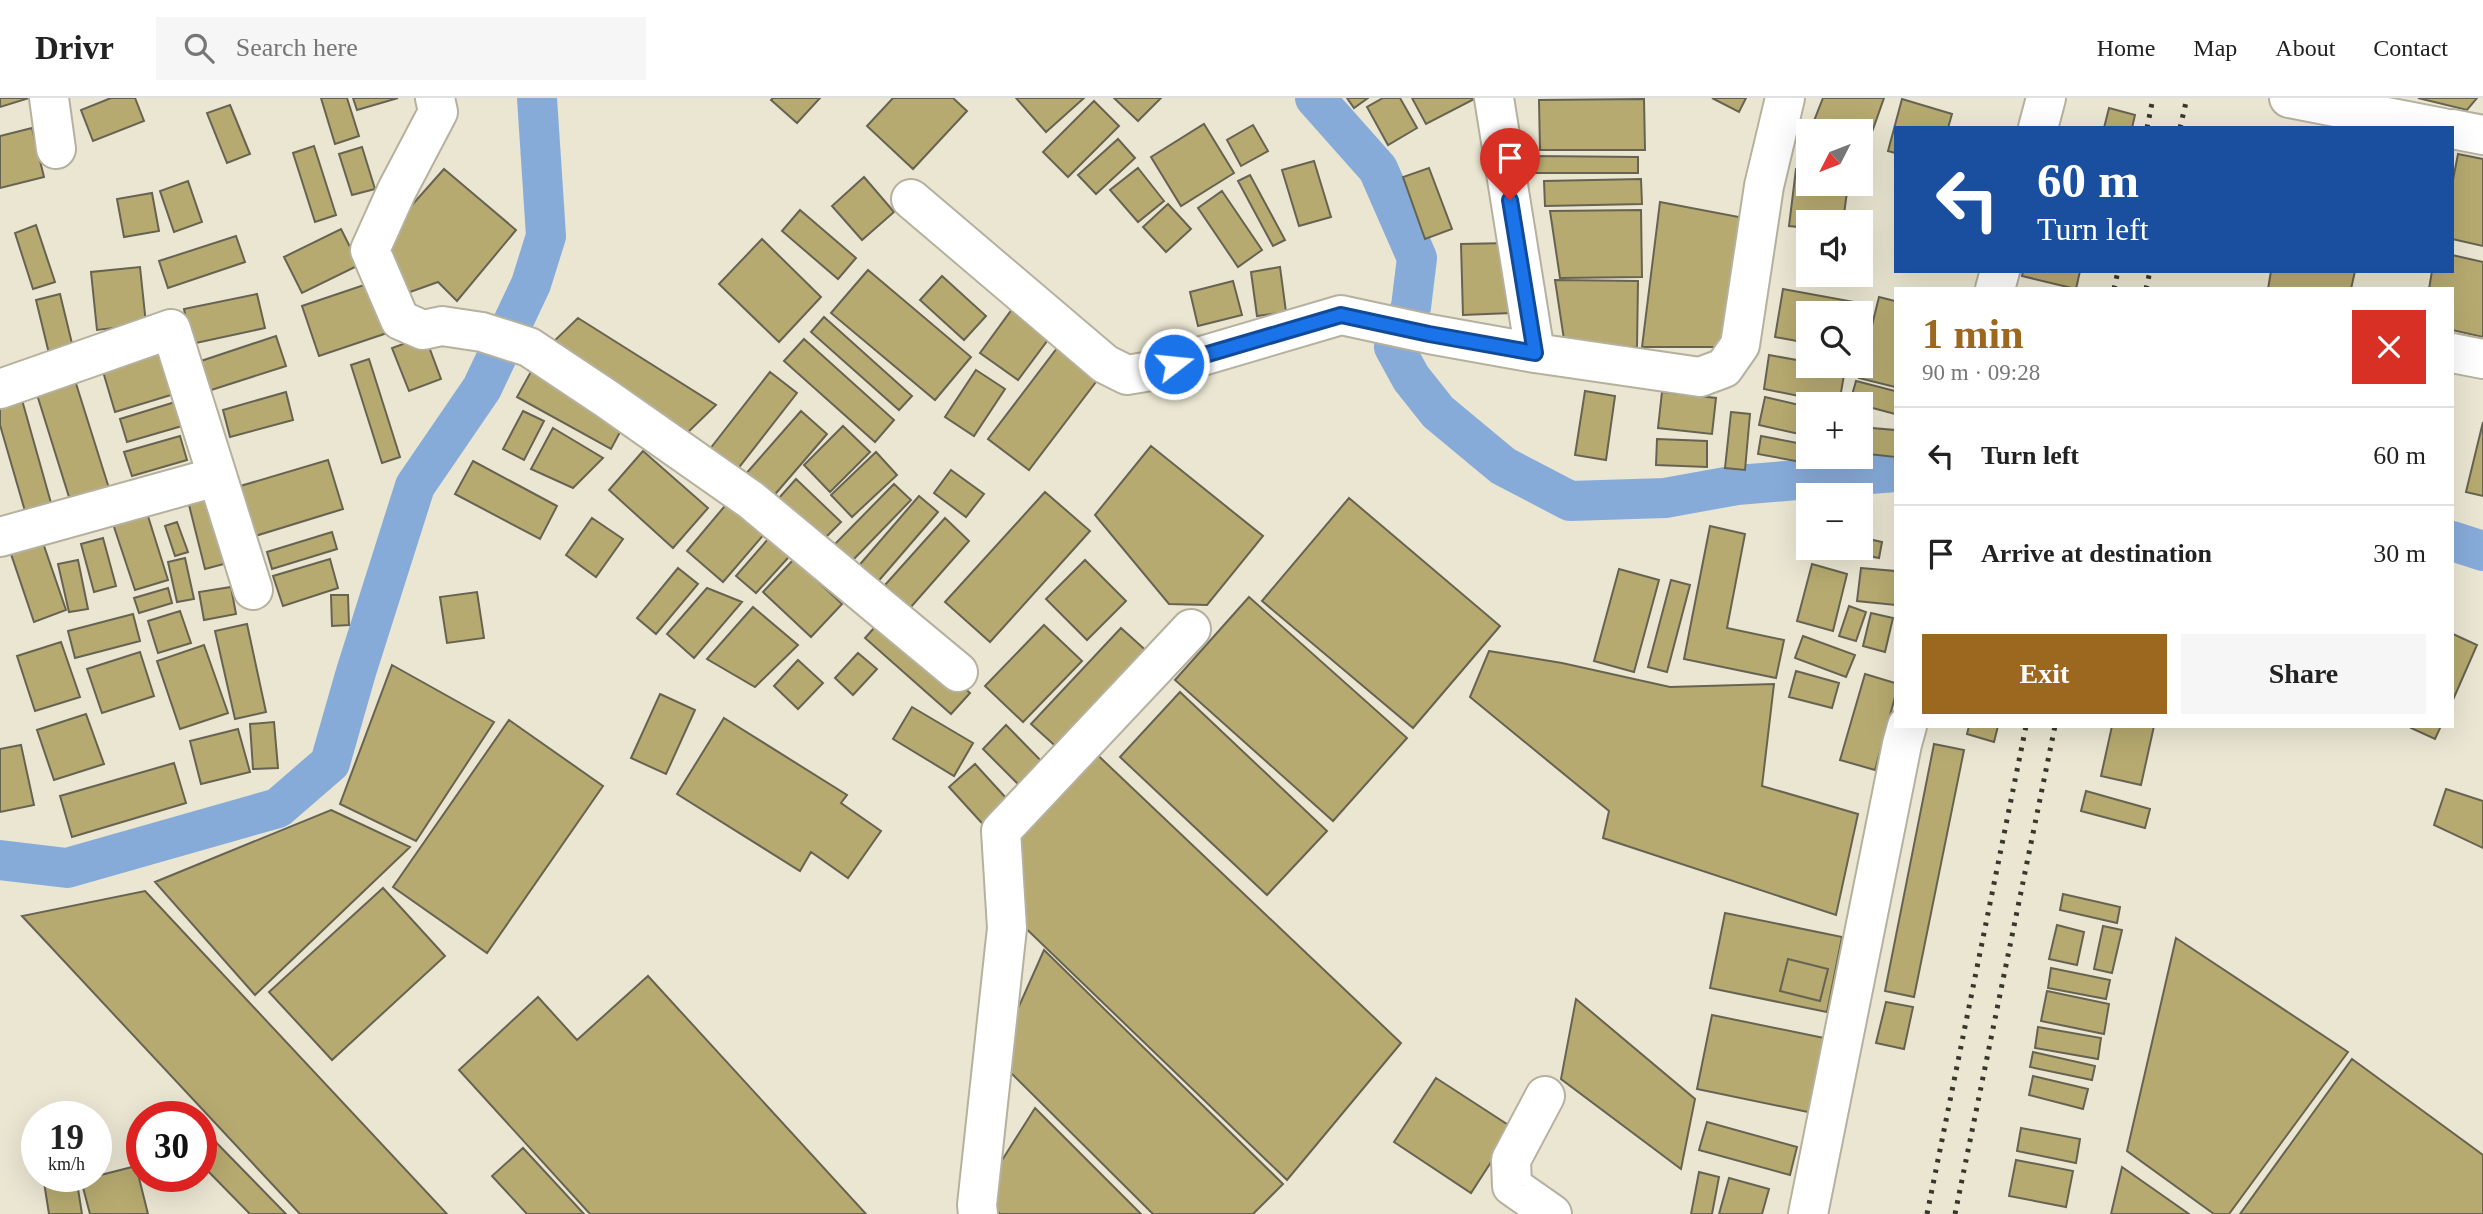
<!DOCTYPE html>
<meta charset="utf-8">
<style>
:root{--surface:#fff;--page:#f6f6f6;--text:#222;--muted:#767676;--line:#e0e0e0;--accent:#9c681f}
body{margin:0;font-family:Georgia,serif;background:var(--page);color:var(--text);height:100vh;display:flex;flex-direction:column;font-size:26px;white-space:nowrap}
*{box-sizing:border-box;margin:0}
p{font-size:23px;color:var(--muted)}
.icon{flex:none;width:38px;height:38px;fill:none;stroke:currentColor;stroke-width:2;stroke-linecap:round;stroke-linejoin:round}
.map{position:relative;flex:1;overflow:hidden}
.panel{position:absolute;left:1894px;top:189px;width:560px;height:441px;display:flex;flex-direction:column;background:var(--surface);border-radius:0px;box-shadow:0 7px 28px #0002}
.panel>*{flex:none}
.top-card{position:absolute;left:1894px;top:28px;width:560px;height:147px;border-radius:0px;box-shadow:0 7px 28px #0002;background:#1a4fa0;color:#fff;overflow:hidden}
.needle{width:46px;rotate:228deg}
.tools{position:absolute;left:1796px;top:21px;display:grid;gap:14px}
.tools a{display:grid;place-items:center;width:77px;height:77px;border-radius:0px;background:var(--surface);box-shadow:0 7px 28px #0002;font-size:35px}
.speed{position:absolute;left:21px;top:1003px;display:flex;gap:14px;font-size:35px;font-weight:700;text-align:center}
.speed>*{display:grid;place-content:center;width:91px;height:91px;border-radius:50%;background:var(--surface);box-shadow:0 7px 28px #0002;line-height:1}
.speed small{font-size:18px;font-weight:400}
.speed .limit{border:10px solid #d22;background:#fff;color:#111}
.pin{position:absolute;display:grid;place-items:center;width:60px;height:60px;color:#fff;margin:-72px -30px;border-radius:50% 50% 50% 0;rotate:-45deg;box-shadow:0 0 7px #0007}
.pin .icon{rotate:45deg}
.me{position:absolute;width:77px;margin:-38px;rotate:74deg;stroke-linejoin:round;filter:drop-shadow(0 0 5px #0008)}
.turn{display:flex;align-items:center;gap:24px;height:147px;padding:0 28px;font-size:32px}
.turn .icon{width:91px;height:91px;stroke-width:2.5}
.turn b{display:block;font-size:49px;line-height:60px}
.round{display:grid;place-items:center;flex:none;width:74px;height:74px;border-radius:0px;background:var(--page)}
.summary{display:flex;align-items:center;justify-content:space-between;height:119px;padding:0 28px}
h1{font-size:42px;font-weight:800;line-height:52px;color:var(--accent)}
.action{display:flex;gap:14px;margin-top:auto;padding:14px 28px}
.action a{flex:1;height:80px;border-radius:0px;background:var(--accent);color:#fff;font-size:28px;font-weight:800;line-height:80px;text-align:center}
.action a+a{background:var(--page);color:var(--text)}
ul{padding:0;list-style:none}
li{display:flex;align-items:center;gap:21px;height:98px;padding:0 28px;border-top:2px solid var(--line)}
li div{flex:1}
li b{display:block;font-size:26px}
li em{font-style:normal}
header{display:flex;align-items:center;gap:42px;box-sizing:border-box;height:98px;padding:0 35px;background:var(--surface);border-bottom:2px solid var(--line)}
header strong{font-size:33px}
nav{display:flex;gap:38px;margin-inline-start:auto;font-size:24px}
.search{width:490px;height:63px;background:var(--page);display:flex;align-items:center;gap:18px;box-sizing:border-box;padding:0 24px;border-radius:0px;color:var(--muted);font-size:26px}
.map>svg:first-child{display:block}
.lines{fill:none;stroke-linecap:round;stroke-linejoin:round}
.canal{stroke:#87abd9;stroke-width:40}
.building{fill:#b6aa70;stroke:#676352;stroke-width:2}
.minor-casing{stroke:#b5b19e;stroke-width:42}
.minor{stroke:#fff;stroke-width:38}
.rail{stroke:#38372d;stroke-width:5;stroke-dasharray:3.5 7;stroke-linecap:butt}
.route-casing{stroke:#114b97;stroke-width:18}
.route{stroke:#1a73e8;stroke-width:12}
</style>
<header>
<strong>Drivr</strong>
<div class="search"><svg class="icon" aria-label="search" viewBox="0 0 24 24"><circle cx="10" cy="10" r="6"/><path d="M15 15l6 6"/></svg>Search here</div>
<nav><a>Home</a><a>Map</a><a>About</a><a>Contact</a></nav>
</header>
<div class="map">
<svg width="2483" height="1116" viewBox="0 0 2483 1116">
<rect width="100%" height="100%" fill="#eae6d2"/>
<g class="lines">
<path class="canal" d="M1315 0 1378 71 1417 160 1411 209 1394 249 1411 280 1438 314 1503 368 1570 403 1665 400 1737 387 1895 374
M2452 443 2483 453
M0 762 67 770 278 710 330 665 356 574 415 388 482 290 531 186 546 138 537 0"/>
</g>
<path class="building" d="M0 0H29L0 9Z
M111 0H135L144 23 93 43 81 12Z
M321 0H347L359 38 335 46Z
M353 0H398L357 12Z
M773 0H820L797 25 771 2Z
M893 0H953L967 13 913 71 867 28Z
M1016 0H1084L1046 34Z
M1114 0H1161L1138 23Z
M1347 0H1368L1354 10Z
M1383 0H1400L1417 30 1388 47 1367 9Z
M1412 0H1476L1426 26Z
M1712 0H1746L1739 14Z
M1823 0H1884L1860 68V33H1810Z
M2418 0H2477L2467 12Z
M1644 1 1645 52H1540L1539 2Z
M1902 1 1952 16 1948 30H1895V55L1888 53Z
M1094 3 1119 28 1068 79 1043 54Z
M230 7 250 56 227 65 207 15Z
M2109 10 2135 17 2132 30H2104Z
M1204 26 1234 75 1181 108 1151 59Z
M1253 27 1268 53 1241 68 1227 42Z
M32 30 44 79 0 90V38Z
M1808 40V63L1799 61Z
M1118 41 1135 60 1096 96 1078 77Z
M314 48 336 117 315 124 293 55Z
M362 49 375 91 352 97 339 56Z
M2458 56 2483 61V148L2452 141V87Z
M1533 58 1638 59V75H1533Z
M1314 63 1331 119 1299 128 1282 72Z
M1138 70 1164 103 1138 124 1110 92Z
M1429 70 1452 131 1425 141 1403 79Z
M444 71 516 132 457 203 438 184 399 198 380 143Z
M1796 71 1808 72V86H1848L1843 124H1808V130L1789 128Z
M1250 77 1285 142 1273 148 1238 83Z
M864 79 894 114 862 142 832 108Z
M1641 81 1642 106 1545 108 1544 83Z
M188 83 202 124 174 134 160 93Z
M1222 93 1262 152 1238 169 1198 110Z
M152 95 159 133 124 139 117 101Z
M1660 104 1744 120 1722 249H1642Z
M1168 106 1191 131 1166 154 1143 129Z
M800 112 856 160 838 181 782 133Z
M1641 112 1642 179 1560 180 1550 113Z
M36 127 55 184 33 191 15 135Z
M341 131 359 167 302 195 284 159Z
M236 138 245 164 168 190 159 163Z
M762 141 821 199 779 244 719 186Z
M1509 145 1511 215 1463 217 1461 146Z
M2452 157 2483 164V239L2452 232V191H2429L2432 173H2452Z
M140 169 146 226 97 232 91 174Z
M1280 169 1286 214 1257 218 1251 174Z
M868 172 971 259 935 302 831 215Z
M2023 173H2080L2076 191 2022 178Z
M2271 173H2355L2351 191H2268Z
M942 178 986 218 964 242 920 202Z
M1555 182 1638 183 1637 249 1565 248Z
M1233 183 1242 217 1198 228 1190 194Z
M370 185 387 235 319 258 302 208Z
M1783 191 1865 206 1860 230V215H1808V245L1775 239Z
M60 196 76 262 52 268 36 202Z
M257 196 265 230 191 246 184 211Z
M1879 199 1895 203V289L1859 280Z
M1018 203 1056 231 1018 282 980 255Z
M824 219 912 298 899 312 811 234Z
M578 220 716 307 682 340 549 248Z
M276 238 286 268 202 295 192 266Z
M425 238 441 281 409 293 392 250Z
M168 240 184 293 115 314 99 260Z
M804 241 894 322 875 344 784 263Z
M1064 241 1105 272 1029 372 988 341Z
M1769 257 1808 264V268L1845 271 1839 306 1764 291Z
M369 261 400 359 382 365 351 267Z
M533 270 627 321 611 351 517 299Z
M976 272 1005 291 974 338 945 319Z
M770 274 797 295 733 377 706 356Z
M73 276 113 403 74 415 34 287Z
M1856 283 1895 293V316L1850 304Z
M1585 293 1615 298 1606 362 1575 357Z
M286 294 293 322 230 339 223 312Z
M1662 294 1716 300 1712 336 1658 330Z
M1765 299 1808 309V338L1759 327Z
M22 302 53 412 27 420 0 327V308Z
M175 304 182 328 127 344 120 321Z
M523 313 544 323 524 362 503 351Z
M801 313 827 336 771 401 744 378Z
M1731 314 1750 316 1745 372 1725 370Z
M2483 324V398L2466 394Z
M843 328 870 354 830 394 804 367Z
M1860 329 1895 332V359L1860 355Z
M553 330 603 360 573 390 531 371Z
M180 338 187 362 132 378 124 354Z
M1761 338 1808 347V359H1825L1823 368 1758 356Z
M1657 341 1707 343V369L1656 367Z
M1151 348 1263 438 1207 507 1169 506 1095 417Z
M643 353 708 410 673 450 609 392Z
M876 354 897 377 852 419 831 397Z
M328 362 343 411 252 439 237 389Z
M473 363 557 408 540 441 455 396Z
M951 372 984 396 966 419 934 395Z
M796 381 841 424 823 442 779 400Z
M894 386 911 402 851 464 834 447Z
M1045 394 1090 433 990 544 945 504Z
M214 396 231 464 205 471 188 403Z
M919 398 938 414 875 487 856 471Z
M1349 400 1500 528 1413 630 1262 503Z
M729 403 766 434 723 484 687 453Z
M147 415 168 482 135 492 113 426Z
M592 420 623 441 596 479 566 457Z
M945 420 969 443 910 510 885 487Z
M177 424 188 454 175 458 165 428Z
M1710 428 1745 436 1727 530 1784 542 1776 580 1684 561Z
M775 433 796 451 756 495 736 478Z
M332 434 337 451 272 471 267 454Z
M1860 439 1882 444 1879 460 1829 450H1860Z
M103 440 116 488 94 494 81 446Z
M42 442 66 512 34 524 10 453Z
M185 460 194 501 177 504 168 464Z
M330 461 338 490 283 508 273 478Z
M794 461 842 506 811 539 763 494Z
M78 462 88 511 69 514 58 466Z
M1085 462 1126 503 1087 542 1046 501Z
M1812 466 1847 476 1833 533 1797 523Z
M678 470 698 486 656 536 637 520Z
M1861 470 1895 473V507L1857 503Z
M1619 471 1659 482 1634 574 1594 563Z
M1671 482 1690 487 1667 574 1648 569Z
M231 489 236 516 204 522 199 494Z
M168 490 172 505 139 515 134 500Z
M707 490 742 504 694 560 667 536Z
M477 494 484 540 447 545 440 499Z
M331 497H348L349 527 332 528Z
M1249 499 1407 640 1333 723 1175 582Z
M1849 508 1866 514 1856 543 1839 538Z
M753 509 798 547 755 589 707 561Z
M180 513 191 545 158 555 148 523Z
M1871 515 1893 520 1885 554 1863 548Z
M133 516 140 543 75 560 68 533Z
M884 519 970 595 951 616 865 540Z
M247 526 266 614 235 621 215 533Z
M1044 527 1082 563 1023 624 985 588Z
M1121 530 1151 557 1061 653 1031 626Z
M2453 536 2477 547 2452 604V539Z
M1803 538 1855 557 1846 579 1795 560Z
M61 544 80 599 35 613 17 558Z
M204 547 228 615 180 631 157 563Z
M1489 553 1562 565 1670 589 1774 586 1762 688 1858 716 1836 817 1603 740 1609 713 1470 599Z
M140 554 154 598 102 615 87 571Z
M858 555 877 571 853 597 835 580Z
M798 562 823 585 798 611 774 588Z
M392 567 494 624 416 743 340 706Z
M1796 573 1839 585 1832 610 1789 599Z
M1865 576 1895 585V599L1875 672 1840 662Z
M1180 594 1327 733 1267 797 1120 659Z
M660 596 695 612 666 676 631 660Z
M912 609 973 645 954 678 893 641Z
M86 616 104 666 54 682 37 632Z
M724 620 847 697 841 705 881 733 848 780 811 754 800 773 677 696Z
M509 622 603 688 487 855 393 789Z
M274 624 278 670 253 671 250 626Z
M1006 627 1052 674 1029 697 983 651Z
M1969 628H1998L1994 644 1967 636Z
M2112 628H2154L2141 687 2101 678Z
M2412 628H2441L2435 641 2411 630Z
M238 631 250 674 201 686 190 643Z
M1934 646 1964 652 1914 899 1885 893Z
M21 647 34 707 0 714V651Z
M1087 647 1401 945 1287 1082 1013 818 1022 717Z
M174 665 186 705 72 739 60 698Z
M975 666 1017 712 991 735 949 689Z
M2446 691 2483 703V750L2434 727Z
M2086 693 2150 711 2145 730 2081 713Z
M331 712 410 749 255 897 155 784Z
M383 790 445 858 332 962 269 894Z
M145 793 447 1116H300L22 818Z
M2063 796 2120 809 2117 825 2060 812Z
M1725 815 1842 839 1827 914 1710 890Z
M2057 827 2084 834 2077 867 2049 861Z
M2103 828 2122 832 2112 875 2094 871Z
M2176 840 2348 954 2229 1116H2214L2127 1053Z
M1044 852 1283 1086 1253 1116H1153L996 960Z
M1788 861 1828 871 1820 903 1780 893Z
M2051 870 2110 882 2106 901 2048 890Z
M648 878 866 1116H590L459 972 538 899 577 942Z
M2047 893 2109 906 2104 936 2041 923Z
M1576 901 1695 1001 1681 1071 1561 981Z
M1886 904 1913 909 1904 951 1876 945Z
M1712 917 1829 941 1813 1015 1697 991Z
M2038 929 2101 940 2098 961 2035 950Z
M2033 954 2095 968 2092 982 2030 969Z
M2352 961 2483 1057V1116H2240Z
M2033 978 2088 991 2083 1011 2029 997Z
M1436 980 1513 1030 1471 1095 1394 1044Z
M1035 1010 1141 1116H1000L980 1097Z
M1707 1024 1797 1049 1790 1077 1699 1052Z
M201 1029 286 1116H250L201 1066Z
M2021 1030 2080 1041 2076 1065 2017 1053Z
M523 1050 584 1116H527L492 1078Z
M2016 1062 2073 1073 2066 1109 2009 1098Z
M136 1068 148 1116H90L81 1082Z
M2122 1069 2189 1116H2111Z
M1699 1074 1719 1079 1712 1116H1691Z
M43 1078H76L82 1116H49Z
M1729 1080 1769 1091 1762 1116H1719Z"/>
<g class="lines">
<defs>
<path id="minor" d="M49 0 56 51
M435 0 438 14 397 92 370 152 400 222 423 232 442 228 482 234 529 249 607 301 751 402 958 574
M1494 0 1535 255
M2289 0 2443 30
M2038 30 2046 0
M2452 31 2483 37
M911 101 1105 266 1127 277 1151 273 1341 217 1429 236 1535 255 1700 279 1724 270 1740 247 1764 88 1785 0
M1995 191 2000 173
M2452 255 2483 261
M0 291 171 231 253 492
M0 439 216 379
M1545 998 1511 1062 1512 1088 1552 1116
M978 1116 977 1107 1007 830 1001 733 1191 531
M1808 1116 1902 646 1907 628"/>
</defs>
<use href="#minor" class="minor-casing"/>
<use href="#minor" class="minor"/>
<path class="rail" d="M2147 30 2153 0
M2180 30 2187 0
M2114 191 2118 173
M2146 191 2150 173
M1927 1116 2026 628
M1955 1116 2055 628"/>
</g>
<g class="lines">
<defs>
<path id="route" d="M1174 266 1341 217 1429 236 1535 255 1510 102"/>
</defs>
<use href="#route" class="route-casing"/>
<use href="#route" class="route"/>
</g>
</svg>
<div class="tools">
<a><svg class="needle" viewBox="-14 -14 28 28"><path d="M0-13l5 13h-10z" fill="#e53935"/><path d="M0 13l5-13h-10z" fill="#767676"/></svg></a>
<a><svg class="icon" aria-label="sound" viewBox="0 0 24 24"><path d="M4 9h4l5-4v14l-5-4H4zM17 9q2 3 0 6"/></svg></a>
<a><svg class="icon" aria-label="search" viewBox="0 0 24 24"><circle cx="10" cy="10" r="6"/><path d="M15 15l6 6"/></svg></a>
<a>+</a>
<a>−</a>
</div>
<div class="speed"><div>19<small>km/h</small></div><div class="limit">30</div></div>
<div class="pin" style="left:1510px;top:102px;background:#d93025"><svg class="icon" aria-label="arrive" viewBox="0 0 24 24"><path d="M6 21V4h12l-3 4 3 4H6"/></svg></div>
<svg class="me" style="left:1174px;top:266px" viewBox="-20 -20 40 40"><circle r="17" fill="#1a73e8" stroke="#fff" stroke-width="3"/><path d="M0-11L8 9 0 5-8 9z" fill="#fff"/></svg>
<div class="top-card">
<div class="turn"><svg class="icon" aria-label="left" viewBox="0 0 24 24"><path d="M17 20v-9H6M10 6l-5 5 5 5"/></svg><div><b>60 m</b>Turn left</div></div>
</div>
<section class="panel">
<div class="summary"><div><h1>1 min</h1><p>90 m · 09:28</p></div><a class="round" style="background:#d93025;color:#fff"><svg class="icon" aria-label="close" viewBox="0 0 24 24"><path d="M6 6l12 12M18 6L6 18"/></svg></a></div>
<ul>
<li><svg class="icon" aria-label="left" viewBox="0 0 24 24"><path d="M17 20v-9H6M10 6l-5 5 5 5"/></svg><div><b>Turn left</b></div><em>60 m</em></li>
<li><svg class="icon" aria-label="arrive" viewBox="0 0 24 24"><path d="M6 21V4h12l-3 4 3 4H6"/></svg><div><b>Arrive at destination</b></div><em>30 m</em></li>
</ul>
<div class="action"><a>Exit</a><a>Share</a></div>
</section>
</div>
